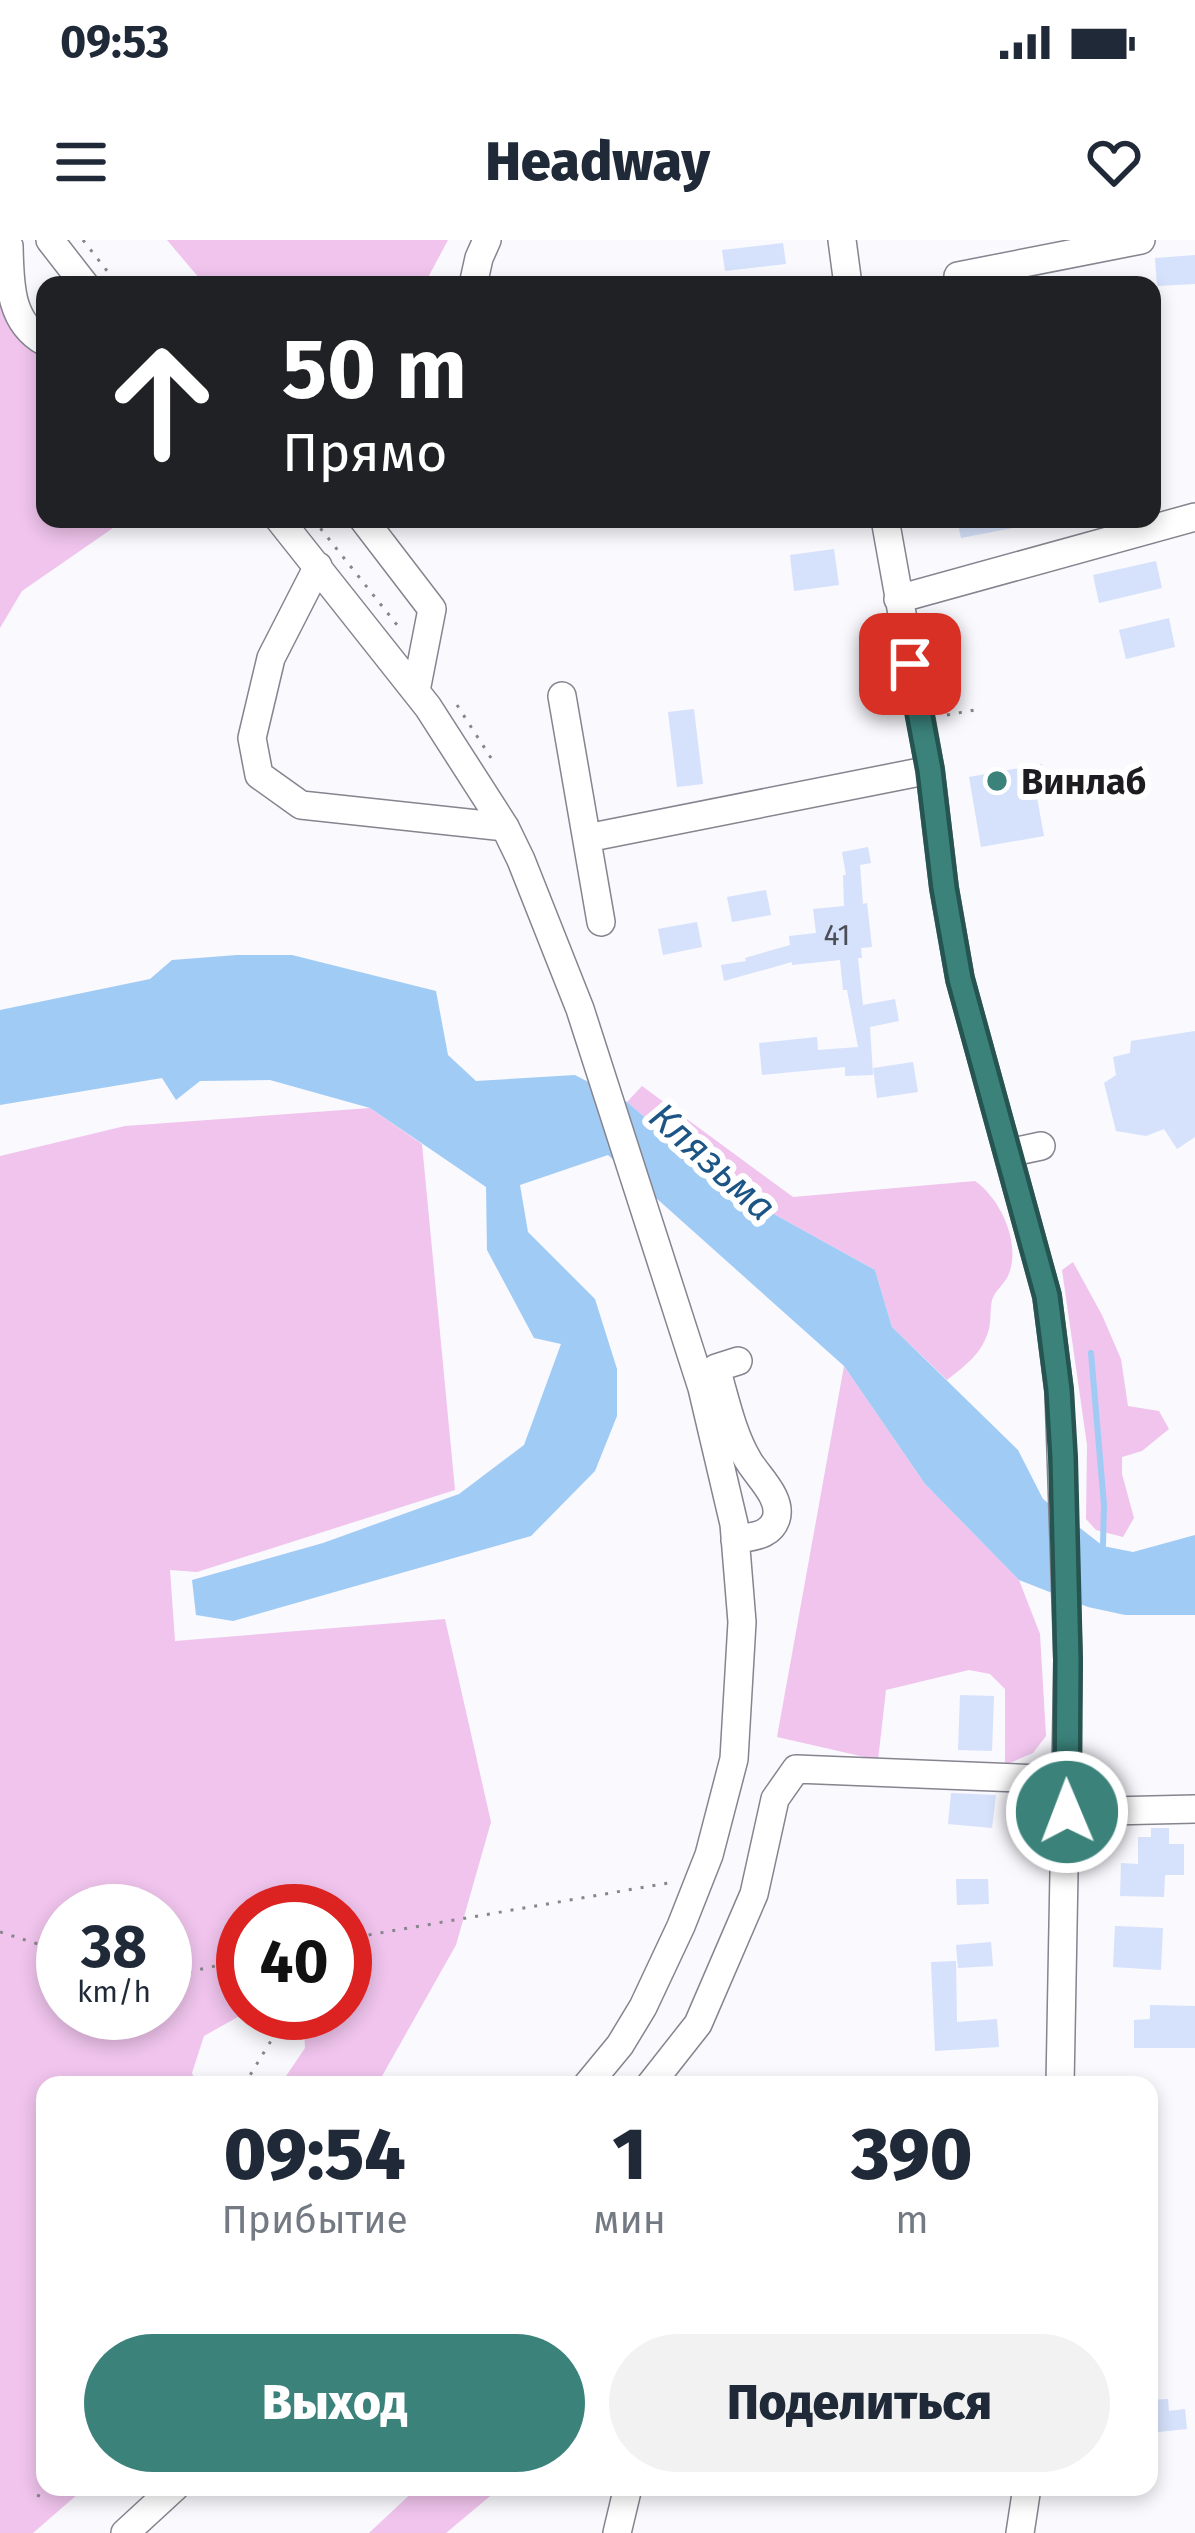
<!DOCTYPE html>
<html lang="ru">
<meta charset="utf-8">
<style>
:root{--surface:#fff;--page:#f2f2f3;--text:#1f2937;--muted:#747a83;--accent:#3b827b}
body{margin:0;font-family:"Fira Sans",sans-serif;background:var(--page);color:var(--text);height:100vh;display:flex;flex-direction:column;font-size:45px;white-space:nowrap}
*{box-sizing:border-box;margin:0}
p{font-size:39px;color:var(--muted)}
.icon{flex:none;width:66px;height:66px;fill:none;stroke:currentColor;stroke-width:2;stroke-linecap:round;stroke-linejoin:round}
.map{position:relative;flex:1;overflow:hidden}
.side{position:absolute;left:36px;top:1836px;width:1122px;height:420px;display:flex;flex-direction:column;background:var(--surface);border-radius:24px;box-shadow:0 6px 18px #0003}
.side>*{flex:none}
.top-card{position:absolute;left:36px;top:36px;width:1125px;height:252px;border-radius:24px;box-shadow:0 6px 18px #0003;background:#202124;color:#fff;overflow:hidden}
.speed{position:absolute;left:36px;top:1644px;display:flex;gap:24px;font-size:60px;font-weight:700;text-align:center}
.speed>*{display:grid;place-content:center;width:156px;height:156px;border-radius:50%;background:var(--surface);box-shadow:0 6px 18px #0003;line-height:1}
.speed small{font-size:30px;font-weight:400}
.speed .limit{border:18px solid #d22;background:#fff;color:#111}
.pin{position:absolute;display:grid;place-items:center;width:102px;height:102px;color:#fff;margin:-51px;border-radius:24px;box-shadow:0 6px 18px #0006}
.me{position:absolute;width:132px;margin:-66px;rotate:359deg;stroke-linejoin:round;filter:drop-shadow(0 0 9px #0008)}
.turn{display:flex;align-items:center;gap:42px;height:252px;padding:0 48px;font-size:54px}
.turn .icon{width:156px;height:156px;stroke-width:2.5}
.turn b{display:block;font-size:84px;line-height:102px}
.eta{display:flex;justify-content:space-evenly;align-items:center;height:204px;text-align:center}
.eta b{font-size:72px;font-weight:800;line-height:84px}
.cta{display:flex;gap:24px;margin-top:auto;padding:24px 48px}
.cta a{flex:1;height:138px;border-radius:72px;background:var(--accent);color:#fff;font-size:48px;font-weight:800;line-height:138px;text-align:center}
.cta a+a{background:var(--page);color:var(--text)}
.status{display:flex;justify-content:space-between;align-items:center;height:84px;padding:0 60px;background:var(--surface);direction:ltr}
.status svg{height:33px;fill:currentColor}
header{display:flex;justify-content:space-between;align-items:center;height:156px;padding:0 48px;background:var(--surface);font-size:54px;font-weight:800}
.map>svg:first-child{display:block}
.green{fill:#f0c4ed;fill-rule:evenodd}
.water{fill:#a0cbf5}
.lines{fill:none;stroke-linecap:round;stroke-linejoin:round}
.stream{stroke:#a0cbf5;stroke-width:6}
.building{fill:#d6e1fb}
.minor-casing{stroke:#85848f;stroke-width:30}
.path{stroke:#87878b;stroke-width:3;stroke-dasharray:3 9;stroke-linecap:butt}
.minor{stroke:#fff;stroke-width:27}
.route-casing{stroke:#265450;stroke-width:30}
.route{stroke:#3b827b;stroke-width:21}
.poi-dot{fill:#3b827b;stroke:#fff;stroke-width:4.5}
.labels{text-anchor:middle;stroke-width:12;stroke-linejoin:round;paint-order:stroke}
.number-label{font-size:30px;fill:#4b4d57}
.poi-label{font-size:36px;font-weight:bold;fill:#1d1c20;stroke:#fff;text-anchor:start}
.water-label{font-size:39px;font-style:italic;fill:#1c5585;stroke:#fff}
</style>
<div class="status"><b>09:53</b><svg viewBox="0 0 49 12"><path d="M0 12V9h3v3zM5 12V6h3v6zM10 12V3h3v9zM15 12V0h3v12zM26 1h20v11H26zM47 4h2v5h-2z"/></svg></div>
<header><svg class="icon" aria-label="menu" viewBox="0 0 24 24"><path d="M4 6h16M4 12h16M4 18h16"/></svg>Headway<svg class="icon" aria-label="heart" viewBox="0 0 24 24"><path d="M12 20l-8-8c-3-5 5-10 8-4 3-6 11-1 8 4z"/></svg></header>
<div class="map">
<svg width="1195" height="2293" viewBox="0 0 1195 2293">
<rect width="100%" height="100%" fill="#f9f9fe"/>
<path class="green" d="M167 0H448L424 45H205Z
M0 39 45 110V279H126L22 351 0 388Z
M642 846 793 957 975 941C1001 959 1022 1005 1008 1036 1004 1044 995 1051 992 1060 990 1069 991 1080 989 1089 982 1114 966 1125 947 1140L892 1087 875 1030 727 948 627 862Z
M370 868 422 904 455 1250 197 1332 170 1330 175 1401 445 1379 491 1582 456 1705 377 1845H280L305 1808 304 1790 283 1775 260 1773H345V1671H243L245 1773 204 1796 192 1833 197 1845H45V2247H86L33 2293H0V916L125 886ZM63 1671H165V1773H63Z
M1073 1022 1102 1075 1121 1119 1128 1166 1159 1171 1169 1189 1142 1211 1122 1217V1234L1134 1278 1123 1297 1096 1290 1086 1279 1087 1205 1062 1030Z
M844 1126 925 1244 1019 1340 1040 1394 1046 1496 1033 1513 1005 1525V1449L990 1434 969 1430 886 1450 878 1520 777 1497Z
M418 2247H501L446 2293H369Z"/>
<path class="water" d="M237 715H292L436 751 448 815 476 841 575 835 627 862 727 948 875 1030 892 1087 1018 1210 1043 1259 1103 1306 1133 1312 1195 1295V1375H1125L1088 1367 1019 1340 925 1244 844 1126 608 915 520 945 528 992 595 1059 617 1129V1176L595 1231 531 1296 233 1381 196 1375 192 1340 323 1303 459 1254 524 1205 561 1104 534 1098 487 1010 486 947 370 868 270 840 200 841 176 860 162 838 0 865V770L150 739 172 720Z"/>
<g class="lines">
<path class="stream" d="M1091 1113 1104 1265 1103 1305"/>
</g>
<path class="building" d="M783 3 786 24 725 31 722 10Z
M1195 15V44L1157 46 1155 18Z
M957 279H1017L1018 287 961 298Z
M834 309 839 345 794 351 790 315Z
M1156 321 1162 348 1099 363 1093 335Z
M1169 378 1175 407 1126 419 1119 390Z
M694 469 703 544 677 547 668 472Z
M1042 524 1046 551 1036 552 1044 596 981 607 969 537Z
M868 607 871 623 860 625 863 664 867 663 872 707 861 708 862 718H858L863 765 895 759 899 781 870 787 873 835 845 836V827L762 835 759 803 817 797 818 810 858 807 847 750H843L840 720 792 725V722L724 741 721 725 746 721 745 718 790 705 789 696 816 693 813 669 844 666 843 635H846L842 612Z
M766 650 771 675 732 682 727 657Z
M697 682 702 707 663 715 658 689Z
M1195 791V897L1177 909 1164 889 1146 896 1116 891 1104 843 1116 835 1113 817 1130 813 1131 801Z
M913 822 918 852 877 858 873 828Z
M960 1455 994 1456 992 1511 958 1510Z
M951 1553 996 1555 992 1588 948 1584Z
M1151 1588H1169V1604H1184V1635H1165L1164 1657 1120 1656 1121 1623 1138 1624V1597H1151Z
M956 1639H988L989 1664 957 1665Z
M1115 1686 1163 1688 1161 1730 1113 1727Z
M991 1702 993 1726 958 1728 956 1705Z
M956 1721 957 1782 997 1779 999 1807 935 1811 931 1722Z
M1150 1765 1195 1766V1808H1134V1780L1150 1779Z
M1168 2159 1169 2171 1185 2169 1187 2189 1149 2193V2160Z"/>
<g class="lines">
<defs>
<path id="minor" d="M5 0 9 6C10 43 9 82 45 102
M50 0 85 45
M842 0 848 45
M958 36 1141 0
M473 45 479 18 487 0
M279 279 428 467 505 587 521 620 580 769 702 1148 734 1284 742 1382 734 1519 709 1615 681 1686 643 1767 620 1805 587 1845
M363 279 432 369 416 451
M885 279 930 530 944 648 960 739 1047 1056 1059 1151 1068 1420 1060 1845
M318 326 271 418 252 498 259 535 301 565 505 587
M898 359 1195 277
M562 456 601 682
M587 598 930 530
M1008 913 1041 906
M735 1300C751 1296 770 1297 776 1279 783 1258 757 1236 748 1220 732 1193 725 1158 716 1128L738 1121
M1068 1572 1195 1569
M650 1845 698 1784 754 1654 775 1559 796 1529 1067 1540
M125 2293 175 2247
M617 2293 628 2247
M1020 2293 1027 2247"/>
</defs>
<use href="#minor" class="minor-casing"/>
<path class="path" d="M83 0 118 45
M313 279 401 390
M929 394 941 375
M457 465 491 518
M947 475 980 469
M0 1692 63 1712
M345 1699 674 1642
M345 1709 364 1696
M165 1737 243 1720
M244 1845 288 1773
M38 2257 45 2236"/>
<use href="#minor" class="minor"/>
</g>
<g class="lines">
<defs>
<path id="route" d="M910 424 930 530 944 648 960 739 1047 1056 1059 1150 1063 1217 1068 1420 1067 1572"/>
</defs>
<use href="#route" class="route-casing"/>
<use href="#route" class="route"/>
</g>
<circle class="poi-dot" cx="997" cy="541" r="12"/>
<g class="labels">
<g class="number-label">
<text x="837" y="705">41</text>
</g>
<g class="poi-label">
<text x="1021" y="554">Винлаб</text>
</g>
<g class="water-label">
<text transform="translate(713 921) rotate(42)" y="14">Клязьма</text>
</g>
</g>
</svg>
<div class="speed"><div>38<small>km/h</small></div><div class="limit">40</div></div>
<div class="pin" style="left:910px;top:424px;background:#d93025"><svg class="icon" aria-label="arrive" viewBox="0 0 24 24"><path d="M6 21V4h12l-3 4 3 4H6"/></svg></div>
<svg class="me" style="left:1067px;top:1572px" viewBox="-20 -20 40 40"><circle r="17" fill="#3b827b" stroke="#fff" stroke-width="3"/><path d="M0-11L8 9 0 5-8 9z" fill="#fff"/></svg>
<div class="top-card">
<div class="turn"><svg class="icon" aria-label="ahead" viewBox="0 0 24 24"><path d="M12 20V5M6 11l6-6 6 6"/></svg><div><b>50 m</b>Прямо</div></div>
</div>
<section class="side">
<div class="eta">
<div><b>09:54</b><p>Прибытие</p></div>
<div><b>1</b><p>мин</p></div>
<div><b>390</b><p>m</p></div>
</div>
<div class="cta"><a>Выход</a><a>Поделиться</a></div>
</section>
</div>
